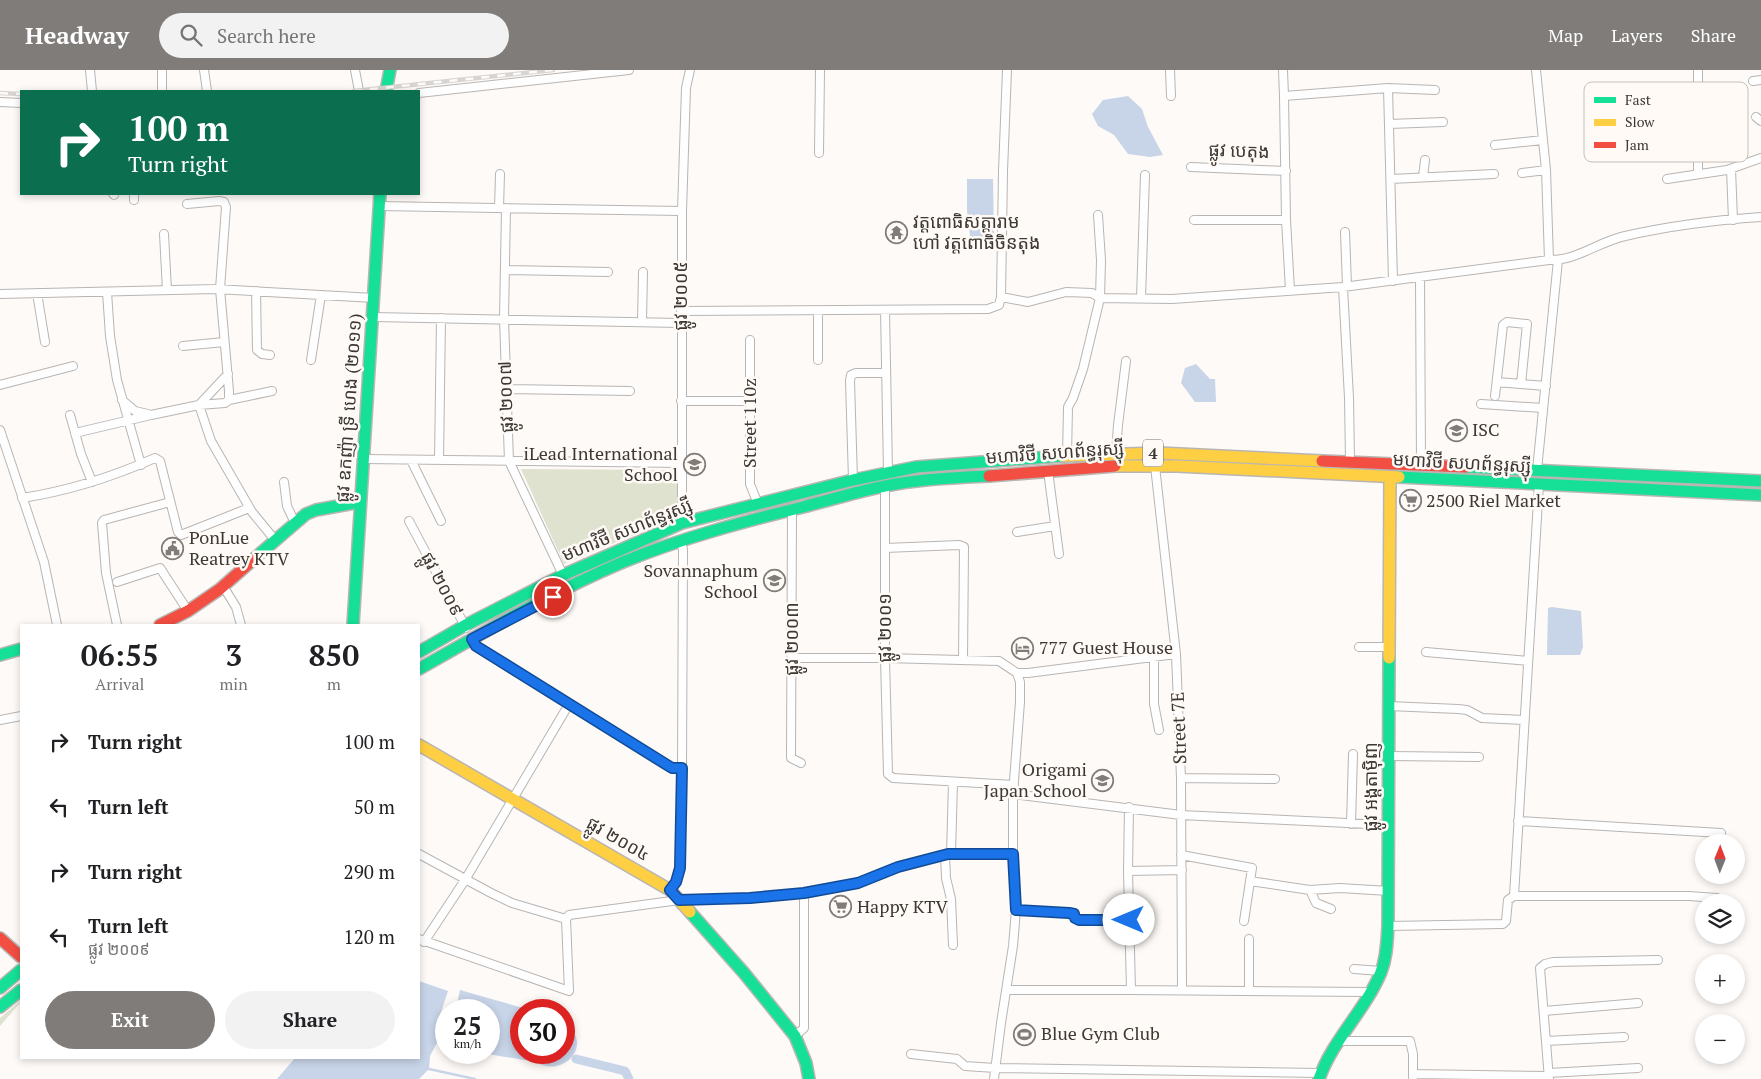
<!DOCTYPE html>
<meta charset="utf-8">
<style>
:root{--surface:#fff;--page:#f2f2f2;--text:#202124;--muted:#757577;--accent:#7f7c79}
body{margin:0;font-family:"PT Serif","Noto Sans Khmer",serif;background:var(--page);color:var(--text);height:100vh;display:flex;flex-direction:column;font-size:19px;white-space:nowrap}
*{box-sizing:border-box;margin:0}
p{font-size:16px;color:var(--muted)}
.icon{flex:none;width:28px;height:28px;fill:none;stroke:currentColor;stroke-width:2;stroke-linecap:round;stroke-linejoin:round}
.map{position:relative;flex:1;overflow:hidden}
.drawer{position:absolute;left:20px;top:554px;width:400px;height:435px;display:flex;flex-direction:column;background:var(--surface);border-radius:0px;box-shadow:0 2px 8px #0003}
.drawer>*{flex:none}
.hud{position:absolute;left:20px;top:20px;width:400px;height:105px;border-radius:0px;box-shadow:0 2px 8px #0003;background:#0b6e4f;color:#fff;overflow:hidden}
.needle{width:32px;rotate:1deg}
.fabs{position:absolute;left:1695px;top:764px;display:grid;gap:10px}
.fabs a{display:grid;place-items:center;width:50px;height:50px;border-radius:50%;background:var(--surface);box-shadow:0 2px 8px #0003;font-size:25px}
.speed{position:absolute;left:435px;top:929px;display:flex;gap:10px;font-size:25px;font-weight:700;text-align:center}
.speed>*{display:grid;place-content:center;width:65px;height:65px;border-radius:50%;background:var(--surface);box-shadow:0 2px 8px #0003;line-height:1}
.speed small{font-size:12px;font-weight:400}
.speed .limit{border:8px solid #d22;background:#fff;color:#111}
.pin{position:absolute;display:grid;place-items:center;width:42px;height:42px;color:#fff;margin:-21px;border:2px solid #fff;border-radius:50%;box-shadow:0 1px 5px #0007}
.me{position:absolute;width:55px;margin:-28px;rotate:270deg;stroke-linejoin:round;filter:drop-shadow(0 0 4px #0008)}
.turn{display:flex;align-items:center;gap:18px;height:105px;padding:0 25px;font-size:22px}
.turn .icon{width:65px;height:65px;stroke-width:2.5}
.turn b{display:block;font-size:35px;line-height:42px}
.eta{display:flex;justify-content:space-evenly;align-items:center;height:85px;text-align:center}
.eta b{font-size:30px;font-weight:700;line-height:35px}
.primary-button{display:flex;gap:10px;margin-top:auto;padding:10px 25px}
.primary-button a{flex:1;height:58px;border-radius:30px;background:var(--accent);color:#fff;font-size:20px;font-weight:700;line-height:58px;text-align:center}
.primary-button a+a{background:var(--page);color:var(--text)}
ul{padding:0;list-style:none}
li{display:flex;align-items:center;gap:15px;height:65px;padding:0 25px}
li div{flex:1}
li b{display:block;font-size:19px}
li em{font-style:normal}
header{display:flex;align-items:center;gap:30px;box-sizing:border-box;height:70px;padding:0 25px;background:var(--accent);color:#fff}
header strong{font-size:24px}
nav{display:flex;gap:28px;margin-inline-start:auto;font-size:18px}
.search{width:350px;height:45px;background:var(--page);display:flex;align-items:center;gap:12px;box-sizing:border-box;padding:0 18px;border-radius:28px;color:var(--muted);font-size:19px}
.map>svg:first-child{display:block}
.green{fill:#e0e2d0}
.water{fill:#c8d4e8}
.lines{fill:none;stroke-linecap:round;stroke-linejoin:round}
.stream{stroke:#c8d4e8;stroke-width:2.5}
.canal{stroke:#c8d4e8;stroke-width:9}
.street-casing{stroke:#b8b5b3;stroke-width:10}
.fast-casing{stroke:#b8b5b3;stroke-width:14}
.slow-casing{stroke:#b8b5b3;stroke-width:14}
.jam-casing{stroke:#b8b5b3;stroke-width:14}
.street{stroke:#fffefe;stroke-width:8}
.fast{stroke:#16e098;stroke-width:11}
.slow{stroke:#ffcf43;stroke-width:11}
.jam{stroke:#f24e42;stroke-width:11}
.rail-casing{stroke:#d6d5d4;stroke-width:4.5}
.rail{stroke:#fffaf5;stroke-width:2.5;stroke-dasharray:8;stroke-linecap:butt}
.route-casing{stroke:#114b97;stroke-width:12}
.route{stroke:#1a73e8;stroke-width:9}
.labels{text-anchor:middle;stroke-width:5;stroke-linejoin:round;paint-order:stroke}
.shield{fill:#fffaf5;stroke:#76726f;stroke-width:1}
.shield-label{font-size:16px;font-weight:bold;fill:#3b3835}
.street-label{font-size:18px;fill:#3b3835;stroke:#fffaf5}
.poi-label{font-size:18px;fill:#3b3835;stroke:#fffaf5;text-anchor:start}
.key{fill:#fffaf5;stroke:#c4c0bb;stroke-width:1}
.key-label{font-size:14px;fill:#3b3835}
</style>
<header>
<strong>Headway</strong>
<div class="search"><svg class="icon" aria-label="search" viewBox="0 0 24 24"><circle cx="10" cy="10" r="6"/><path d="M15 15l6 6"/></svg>Search here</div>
<nav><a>Map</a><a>Layers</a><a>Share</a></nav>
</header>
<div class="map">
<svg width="1761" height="1009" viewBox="0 0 1761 1009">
<rect width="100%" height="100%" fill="#fdfaf7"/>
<path class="green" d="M521 399 677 400V447L564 494Z
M21 930V932L0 956V948Z"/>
<path class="water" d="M1128 26 1142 39 1148 57 1163 85 1150 87 1128 84 1114 65 1098 56 1092 44 1103 30Z
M967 109H993L994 172 971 174 967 141Z
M1196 294 1210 309H1215L1216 332H1195L1181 313 1185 298Z
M1552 537 1581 541 1583 577 1580 585H1547L1548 538Z
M419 911 448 921 439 948V969L430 986 429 999 419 1009H277L295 988H419Z
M460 920 530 940H521V982H564V952C596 975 562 1009 536 992L482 983 489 982V940H456Z"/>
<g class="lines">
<path class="stream" d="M429 999 475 1009"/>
<path class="canal" d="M576 989 625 1001 629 1009"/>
<defs>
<path id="street" d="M90 0 92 21
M162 0V21
M204 0 207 21
M355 0 359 21
M1170 0 1171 26
M1283 0 1284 26
M1536 0 1546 100 1549 190
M1698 0V104
M1753 11 1761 10
M1388 18 1435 20
M419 23 629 0
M0 32 21 33
M1756 47 1761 51
M1389 54 1443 52
M1495 75 1543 70
M819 83 820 0
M1191 97 1286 101
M1731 99 1733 150
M1522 103 1546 100
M1423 107 1425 90
M1391 109 1494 104
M1667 109 1727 100 1761 88
M113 124 114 125
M134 124V130
M379 136 682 141
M499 138 500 104
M506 138 504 249 509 391 563 505
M1194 150H1286
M1345 162 1347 216
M164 164 167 220
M505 200 608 202
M1420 208 1421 395
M1343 217 1349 328 1350 391
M1290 220 1286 150 1284 26 1388 18 1393 211
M256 221 257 280 262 284 270 285
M107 222 110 266 117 310 141 395
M37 223 45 272
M0 224 216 219 374 228
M1001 227 1028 232 1066 222 1092 223 1100 228 1172 229 1343 217 1549 190C1576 191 1598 172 1625 166 1669 156 1716 150 1761 147
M1141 228 1145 105
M885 240 888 402
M681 241 988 239 999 235 1001 227 1003 101 1007 0
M373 247 681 253
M642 252 643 202
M750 270V414L758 434
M183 276 224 272
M311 290 321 225
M818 290V241
M1497 312 1546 316
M0 315 73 296
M506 319 630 321
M1495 326 1503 255 1507 252 1527 254 1521 314
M122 330 135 341 148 344
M229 330 272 321
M681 331H750
M1481 334 1543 338
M199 335 211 371 252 442 275 470
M199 335 228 304
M70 345 81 384 92 412
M0 360 44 492 57 555
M75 363 151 345 199 335 225 333 229 330V321L220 219 226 137 224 132 219 131 187 134
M1116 383 1118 355 1126 291
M1067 386 1068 337 1073 328 1083 299 1100 228 1101 190 1098 145
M364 389 681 393
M411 390 441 451
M439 390 441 248
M1155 396 1176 584 1181 708 1182 920
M1537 400 1558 190
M1048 401 1059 484
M853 410 850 311 851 305 856 303H886
M284 412 287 436 295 453
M885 416V588L888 704 893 708 1014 715
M22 428C68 421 112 407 155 388L160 391 178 462 181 465 249 438
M792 440 791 688 801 693
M409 451 466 558
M682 453V141L686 18 690 0
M1017 462 1055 456
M885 478 959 475 964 477 963 590
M117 512 160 498 188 541
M223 516 236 537 241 555
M117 555 106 503 102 453 104 450 170 432
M471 568 476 576 672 698H682
M1359 577H1389
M1426 582 1528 591
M1154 587V634L1159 660
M792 588H885L999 591 1017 603H1028L1176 584
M1389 636 1458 639 1467 640 1482 648 1524 650
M0 650 21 646
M1389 686 1479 687
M1181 708 1275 709
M1013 724 1181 745 1389 755
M1129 737 1128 801 1131 920
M1518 751 1721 763
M1351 754 1353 684
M419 784 491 823 512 833 566 849
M951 784 953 712
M945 785 946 808 951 829 953 875
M1181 785 1252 798 1244 851
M1128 801 1182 800
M1250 811 1310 820 1340 818 1389 821
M670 820 676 812 680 799 682 698 683 479 680 471
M1310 820 1316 833 1331 839
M1514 826 1539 414
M1016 840 1069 843 1074 844 1075 848 1079 850H1129
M566 849 569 845 679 830 750 828 804 823 858 813 898 797 948 784H1013
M1388 856 1503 854 1506 851 1508 830 1514 826H1689L1717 828
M419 869 569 921 566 849
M424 872 465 810 569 634
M1354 899 1381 901
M1007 920H1131L1371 922
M1249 921V869
M1544 941 1638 933
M795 966 804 958V823
M1338 971H1410L1413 984V1007
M1546 971 1624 967
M911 984 957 989 965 996 995 998 1321 1003
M1549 1003 1638 998
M1413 1004 1549 1006
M994 1009 1001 953 1013 876 1016 840 1013 784V724L1020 632V612L1017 603
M1549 1009 1540 898 1545 894 1553 892 1658 890"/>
<path id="fast" d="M386 21 390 0
M1466 397 1761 411
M1399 407 1761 425
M255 488 306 444 316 440 360 432
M353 555 380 124
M419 582 464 556 563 505 682 453 853 410 916 397 1062 386
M0 585 21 579
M419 599C486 561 552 522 623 492 682 468 742 452 803 437 840 427 879 415 917 411 941 408 965 407 989 406
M690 842 744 903 795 966 806 993 809 1009
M0 918 21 900
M0 937 21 920
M1319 1009C1333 969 1365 941 1381 902 1387 887 1387 871 1388 856L1389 588"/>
<path id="slow" d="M1062 386 1159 383 1322 391
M1115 396H1177L1399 407
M1389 588 1390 407
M419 675 670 820 690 842"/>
<path id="jam" d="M1322 391 1466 397
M989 406 1115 396
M160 555 188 541 220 519 255 488
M0 868 21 887"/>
</defs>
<use href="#street" class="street-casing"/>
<use href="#fast" class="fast-casing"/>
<use href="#slow" class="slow-casing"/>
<use href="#jam" class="jam-casing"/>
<use href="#street" class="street"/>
<use href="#fast" class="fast"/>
<use href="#slow" class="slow"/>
<use href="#jam" class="jam"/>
<defs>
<path id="rail" d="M354 21 553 0
M0 23 21 24"/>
</defs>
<use href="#rail" class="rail-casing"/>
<use href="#rail" class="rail"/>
</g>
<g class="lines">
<defs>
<path id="route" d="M553 527 472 569 476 576 672 698H682L680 798 676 812 670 820 679 830 750 828 804 823 858 813 898 797 948 784H1013L1016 840 1069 843 1074 844 1075 848 1079 850H1129"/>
</defs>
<use href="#route" class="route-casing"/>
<use href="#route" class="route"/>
</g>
<defs>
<symbol id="temple-ring" viewBox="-11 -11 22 22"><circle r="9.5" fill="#fffaf5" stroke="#7f7c79" stroke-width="1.5"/><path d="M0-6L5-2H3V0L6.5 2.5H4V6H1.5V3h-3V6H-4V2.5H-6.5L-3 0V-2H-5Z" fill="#7f7c79"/></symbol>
<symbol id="school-ring" viewBox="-11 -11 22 22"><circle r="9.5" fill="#fffaf5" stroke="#7f7c79" stroke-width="1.5"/><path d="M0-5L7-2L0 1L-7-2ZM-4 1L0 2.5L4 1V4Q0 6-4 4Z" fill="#7f7c79"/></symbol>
<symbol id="supermarket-ring" viewBox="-11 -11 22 22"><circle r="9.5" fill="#fffaf5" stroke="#7f7c79" stroke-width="1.5"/><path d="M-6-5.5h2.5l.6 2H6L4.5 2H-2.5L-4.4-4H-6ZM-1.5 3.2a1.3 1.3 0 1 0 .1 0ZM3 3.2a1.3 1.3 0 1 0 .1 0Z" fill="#7f7c79"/></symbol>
<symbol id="civic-ring" viewBox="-11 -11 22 22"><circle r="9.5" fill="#fffaf5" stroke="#7f7c79" stroke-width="1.5"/><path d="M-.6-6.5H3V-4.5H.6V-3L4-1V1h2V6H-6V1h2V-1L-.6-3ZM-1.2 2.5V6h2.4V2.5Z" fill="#7f7c79"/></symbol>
<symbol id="hotel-ring" viewBox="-11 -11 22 22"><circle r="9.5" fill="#fffaf5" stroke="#7f7c79" stroke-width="1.5"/><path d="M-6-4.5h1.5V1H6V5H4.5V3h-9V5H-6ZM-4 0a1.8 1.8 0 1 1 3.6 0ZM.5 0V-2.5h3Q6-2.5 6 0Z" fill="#7f7c79"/></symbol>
<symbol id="stadium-ring" viewBox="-11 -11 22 22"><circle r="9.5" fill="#fffaf5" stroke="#7f7c79" stroke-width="1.5"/><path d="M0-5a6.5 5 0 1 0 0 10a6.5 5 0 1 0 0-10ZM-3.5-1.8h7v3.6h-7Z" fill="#7f7c79"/></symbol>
</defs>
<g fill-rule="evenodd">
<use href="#temple-ring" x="884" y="150" width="25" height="25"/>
<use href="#school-ring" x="1444" y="348" width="25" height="25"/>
<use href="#school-ring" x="682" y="382" width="25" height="25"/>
<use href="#supermarket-ring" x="1398" y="418" width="25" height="25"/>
<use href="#civic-ring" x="160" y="466" width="25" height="25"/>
<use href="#school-ring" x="762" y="498" width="25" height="25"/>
<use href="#hotel-ring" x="1010" y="566" width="25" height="25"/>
<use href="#school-ring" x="1090" y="698" width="25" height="25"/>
<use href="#supermarket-ring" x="828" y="824" width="25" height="25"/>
<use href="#stadium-ring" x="1012" y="952" width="25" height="25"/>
</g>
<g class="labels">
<rect class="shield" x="1143" y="369.5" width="20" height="27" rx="4"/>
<g class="shield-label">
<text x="1153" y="389">4</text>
</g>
<g class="street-label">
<text transform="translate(1239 81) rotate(2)" y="6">ផ្លូវ បេតុង</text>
<text transform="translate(681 226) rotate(-90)" y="6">ផ្លូវ ២០០៥</text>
<text transform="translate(506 327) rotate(-92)" y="6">ផ្លូវ ២០០៧</text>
<text transform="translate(349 338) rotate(-86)" y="6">ផ្លូវ ឧកញ៉ា ទ្រី ហេង (២០១១)</text>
<text transform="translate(750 353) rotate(-90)" y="6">Street 110z</text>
<text transform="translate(1055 383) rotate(-4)" y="6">មហាវិថី សហព័ន្ធរុស្ស៊ី</text>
<text transform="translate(1462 393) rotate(3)" y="6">មហាវិថី សហព័ន្ធរុស្ស៊ី</text>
<text transform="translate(627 460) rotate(-22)" y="6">មហាវិថី សហព័ន្ធរុស្ស៊ី</text>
<text transform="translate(442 514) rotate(62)" y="6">ផ្លូវ ២០០៩</text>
<text transform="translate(885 558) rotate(-90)" y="6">ផ្លូវ ២០០១</text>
<text transform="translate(792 569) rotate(-90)" y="6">ផ្លូវ ២០០៣</text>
<text transform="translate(1179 658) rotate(-92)" y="6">Street 7E</text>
<text transform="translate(1371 717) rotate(-90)" y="6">ផ្លូវ អង្តតាម៉ិញ</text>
<text transform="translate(618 769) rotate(30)" y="6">ផ្លូវ ២០០៤</text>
</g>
<g class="poi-label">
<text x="913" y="158">វត្តពោធិសត្តារាម<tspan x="913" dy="21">ហៅ វត្តពោធិចិនតុង</tspan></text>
<text x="1472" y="366">ISC</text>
<text x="678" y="390" text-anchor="end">iLead International<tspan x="678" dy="21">School</tspan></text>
<text x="1426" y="437">2500 Riel Market</text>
<text x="189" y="474">PonLue<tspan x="189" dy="21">Reatrey KTV</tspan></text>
<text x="758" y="507" text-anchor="end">Sovannaphum<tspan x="758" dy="21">School</tspan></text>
<text x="1039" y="584">777 Guest House</text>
<text x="1087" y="706" text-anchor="end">Origami<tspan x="1087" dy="21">Japan School</tspan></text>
<text x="857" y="843">Happy KTV</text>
<text x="1041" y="970">Blue Gym Club</text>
</g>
</g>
<rect x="1584" y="12" width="164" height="80" rx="8" class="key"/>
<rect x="1594" y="27" width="22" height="6" fill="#16e098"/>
<rect x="1594" y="49" width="22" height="7" fill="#ffcf43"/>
<rect x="1594" y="72" width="22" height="6" fill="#f24e42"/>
<g class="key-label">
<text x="1625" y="35">Fast</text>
<text x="1625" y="57">Slow</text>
<text x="1625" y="80">Jam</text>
</g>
</svg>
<div class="fabs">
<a><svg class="needle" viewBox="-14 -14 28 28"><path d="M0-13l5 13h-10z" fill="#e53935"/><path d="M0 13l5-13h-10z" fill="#757577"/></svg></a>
<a><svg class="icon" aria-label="layers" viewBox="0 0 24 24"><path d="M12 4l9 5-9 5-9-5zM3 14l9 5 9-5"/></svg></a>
<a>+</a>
<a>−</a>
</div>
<div class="speed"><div>25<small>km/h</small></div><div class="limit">30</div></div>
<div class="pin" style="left:553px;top:527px;background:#d93025"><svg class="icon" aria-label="arrive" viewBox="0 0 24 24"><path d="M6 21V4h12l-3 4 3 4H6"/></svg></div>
<svg class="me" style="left:1129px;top:850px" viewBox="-20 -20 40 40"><circle r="19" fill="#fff"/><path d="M0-13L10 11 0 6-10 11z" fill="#1a73e8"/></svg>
<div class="hud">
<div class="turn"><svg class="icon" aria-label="right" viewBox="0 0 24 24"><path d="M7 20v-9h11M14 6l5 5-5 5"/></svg><div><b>100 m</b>Turn right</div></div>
</div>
<section class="drawer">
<div class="eta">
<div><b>06:55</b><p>Arrival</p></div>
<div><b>3</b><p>min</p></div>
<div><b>850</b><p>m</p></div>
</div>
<ul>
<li><svg class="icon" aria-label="right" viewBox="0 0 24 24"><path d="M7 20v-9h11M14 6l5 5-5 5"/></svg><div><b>Turn right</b></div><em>100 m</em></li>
<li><svg class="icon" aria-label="left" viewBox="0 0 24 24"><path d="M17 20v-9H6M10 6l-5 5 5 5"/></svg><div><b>Turn left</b></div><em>50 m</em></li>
<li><svg class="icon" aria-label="right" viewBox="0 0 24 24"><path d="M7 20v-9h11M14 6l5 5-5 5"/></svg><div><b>Turn right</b></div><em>290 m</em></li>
<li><svg class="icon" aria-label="left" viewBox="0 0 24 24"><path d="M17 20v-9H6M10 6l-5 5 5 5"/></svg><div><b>Turn left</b><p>ផ្លូវ ២០០៩</p></div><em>120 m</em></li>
</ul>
<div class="primary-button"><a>Exit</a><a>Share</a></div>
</section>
</div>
